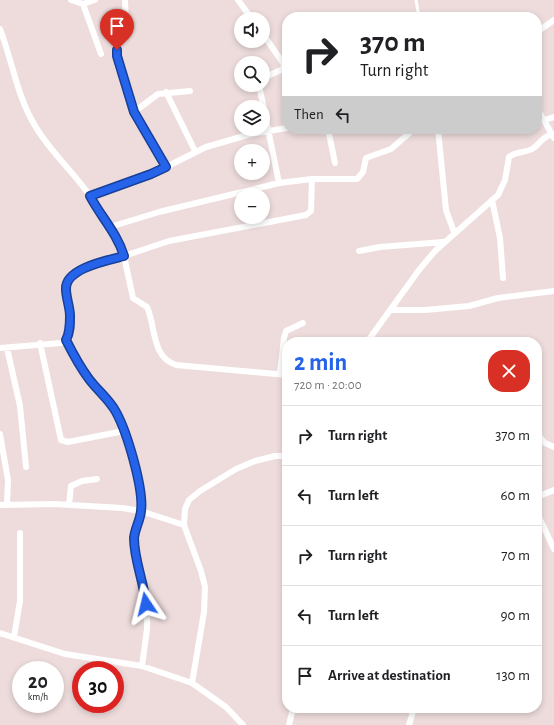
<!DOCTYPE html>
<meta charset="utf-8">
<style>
:root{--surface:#fff;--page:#f6f6f6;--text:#202124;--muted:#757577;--line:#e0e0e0;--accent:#2563eb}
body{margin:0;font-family:"Alegreya Sans",sans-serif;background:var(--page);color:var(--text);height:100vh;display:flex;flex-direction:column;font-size:15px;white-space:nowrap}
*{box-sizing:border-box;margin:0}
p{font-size:13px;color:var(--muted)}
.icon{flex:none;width:22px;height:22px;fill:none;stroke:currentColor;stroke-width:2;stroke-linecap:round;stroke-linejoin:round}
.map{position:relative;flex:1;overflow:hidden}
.drawer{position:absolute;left:282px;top:337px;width:260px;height:376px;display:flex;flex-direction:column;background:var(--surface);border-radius:16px;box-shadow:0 2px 6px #0003}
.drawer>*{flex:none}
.banner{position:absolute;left:282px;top:12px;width:260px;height:122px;border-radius:16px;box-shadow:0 2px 6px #0003;background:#fff;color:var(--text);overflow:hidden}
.tools{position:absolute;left:234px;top:12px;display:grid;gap:8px}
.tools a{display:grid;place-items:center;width:36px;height:36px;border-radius:50%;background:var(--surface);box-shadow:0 2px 6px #0003;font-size:20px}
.speed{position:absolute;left:12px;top:661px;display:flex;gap:8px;font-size:20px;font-weight:700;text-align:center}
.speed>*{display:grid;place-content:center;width:52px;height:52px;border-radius:50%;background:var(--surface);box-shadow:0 2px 6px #0003;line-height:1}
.speed small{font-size:10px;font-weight:400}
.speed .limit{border:6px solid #d22;background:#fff;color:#111}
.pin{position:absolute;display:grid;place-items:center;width:34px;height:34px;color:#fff;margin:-41px -17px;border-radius:50% 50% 50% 0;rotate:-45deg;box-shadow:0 0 4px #0007}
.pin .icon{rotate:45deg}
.me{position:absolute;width:44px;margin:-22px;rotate:350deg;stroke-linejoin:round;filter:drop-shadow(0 0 3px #0008)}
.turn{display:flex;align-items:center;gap:14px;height:84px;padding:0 12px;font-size:18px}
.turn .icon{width:52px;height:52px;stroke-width:2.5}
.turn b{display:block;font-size:28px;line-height:34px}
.then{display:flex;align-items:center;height:38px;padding:0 12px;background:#0003;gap:8px;font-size:15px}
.round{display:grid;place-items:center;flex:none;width:42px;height:42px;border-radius:16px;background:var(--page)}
.summary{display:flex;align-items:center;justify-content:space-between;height:68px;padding:0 12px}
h1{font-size:24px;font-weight:700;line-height:30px;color:var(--accent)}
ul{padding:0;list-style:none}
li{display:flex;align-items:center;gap:12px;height:60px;padding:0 12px;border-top:1px solid var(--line)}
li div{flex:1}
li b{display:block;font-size:15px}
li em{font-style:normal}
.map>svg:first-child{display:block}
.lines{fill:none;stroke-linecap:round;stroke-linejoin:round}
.lane{stroke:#fff;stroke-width:3}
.street{stroke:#fff;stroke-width:6}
.route-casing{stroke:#184099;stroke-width:10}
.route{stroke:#2563eb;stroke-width:7}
</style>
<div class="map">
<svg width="554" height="725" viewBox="0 0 554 725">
<rect width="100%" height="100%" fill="#eedcdc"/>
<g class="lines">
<path class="lane" d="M416 0 419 17"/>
<path class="street" d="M71 0 83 4 95 0
M238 0 252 19
M83 4 101 54
M0 29C12 60 17 96 34 124 49 151 73 171 90 196L151 174 166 167 134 112 117 56 119 42 126 26 125 0
M537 32 554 20
M263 34 285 66 281 70 263 78
M259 85 279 183
M166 92 195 151
M537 108 554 138
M134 112 158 94 190 91
M544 120 554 117
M328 129 335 163
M438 129 446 210 454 232
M166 167 206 147 251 134 287 128
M90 196C101 217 117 233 124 256L169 241 306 215 311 211 312 179
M492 200 500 238 503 278
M110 227 159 212 279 183 312 179H357L363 172 366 158 391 149 414 129
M359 251 380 247 443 242
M390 310H425L469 306 498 298 554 291
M66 340C73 354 80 367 89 379 94 386 101 391 106 397 123 418 145 485 141 512 140 521 136 529 134 538L147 612V629L142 666
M367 342 419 270 435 251 498 195 505 180 509 157C516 151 525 153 532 149 541 144 540 138 552 134
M40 343 61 440 68 442 124 431
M0 348 61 343C85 332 54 288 75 273 88 263 109 260 124 256L133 298 147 307C156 326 151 357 176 365L287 375
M7 348 20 406 26 467
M280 373 284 338 286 331 303 323
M0 434 8 480 7 504
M537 434 545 443 554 447
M537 497 554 490
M0 505 54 504 122 508 141 511 184 525
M69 505 71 486 82 481 97 479
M537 513 554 549
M0 633 65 654 142 666 192 683 226 707 243 725
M14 637 20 601V533
M192 683 204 612 205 587 201 571 184 525 185 509 189 500 200 491 236 469 255 461 275 456H287
M289 725 293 708
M409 725 414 708"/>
</g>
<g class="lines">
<defs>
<path id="route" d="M117 50V56L134 112 166 167 151 174 90 196C101 217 117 233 124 256 109 260 65 268 66 289 66 298 70 307 70 316 70 324 70 333 66 340 73 354 80 367 89 379 98 391 109 399 116 412 127 432 144 489 141 511 140 521 135 528 134 538 134 560 144 582 146 604"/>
</defs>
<use href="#route" class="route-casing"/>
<use href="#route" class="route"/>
</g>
</svg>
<div class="tools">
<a><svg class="icon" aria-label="sound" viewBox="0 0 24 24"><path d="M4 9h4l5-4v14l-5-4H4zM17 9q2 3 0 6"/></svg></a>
<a><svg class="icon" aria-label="search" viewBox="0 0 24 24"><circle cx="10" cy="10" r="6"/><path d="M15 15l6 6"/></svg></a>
<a><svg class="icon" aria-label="layers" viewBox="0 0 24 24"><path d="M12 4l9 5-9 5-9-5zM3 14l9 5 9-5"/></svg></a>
<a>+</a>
<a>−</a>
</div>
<div class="speed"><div>20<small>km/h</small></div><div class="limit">30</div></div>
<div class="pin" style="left:117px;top:50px;background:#d93025"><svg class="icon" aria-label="arrive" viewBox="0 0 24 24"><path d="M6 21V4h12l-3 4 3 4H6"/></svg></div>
<svg class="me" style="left:146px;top:604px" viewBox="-20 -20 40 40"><path d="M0-17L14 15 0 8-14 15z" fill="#2563eb" stroke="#fff" stroke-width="4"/></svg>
<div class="banner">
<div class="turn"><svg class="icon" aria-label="right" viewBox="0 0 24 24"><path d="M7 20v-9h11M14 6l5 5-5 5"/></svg><div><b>370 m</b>Turn right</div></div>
<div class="then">Then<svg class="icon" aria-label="left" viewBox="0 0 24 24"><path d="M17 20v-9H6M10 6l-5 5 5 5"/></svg></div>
</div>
<section class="drawer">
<div class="summary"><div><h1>2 min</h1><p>720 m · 20:00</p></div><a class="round" style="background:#d93025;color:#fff"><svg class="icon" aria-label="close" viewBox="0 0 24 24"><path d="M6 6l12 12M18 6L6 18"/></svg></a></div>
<ul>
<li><svg class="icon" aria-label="right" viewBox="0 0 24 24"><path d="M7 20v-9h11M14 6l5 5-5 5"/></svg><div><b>Turn right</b></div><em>370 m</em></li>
<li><svg class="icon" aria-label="left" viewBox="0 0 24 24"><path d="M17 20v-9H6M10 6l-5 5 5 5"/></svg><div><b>Turn left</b></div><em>60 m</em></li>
<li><svg class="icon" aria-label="right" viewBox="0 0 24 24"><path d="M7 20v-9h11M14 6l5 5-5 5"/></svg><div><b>Turn right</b></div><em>70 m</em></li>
<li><svg class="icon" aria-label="left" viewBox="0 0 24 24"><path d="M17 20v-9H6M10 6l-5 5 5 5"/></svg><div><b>Turn left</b></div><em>90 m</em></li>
<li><svg class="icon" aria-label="arrive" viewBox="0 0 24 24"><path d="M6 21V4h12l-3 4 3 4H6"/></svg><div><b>Arrive at destination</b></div><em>130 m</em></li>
</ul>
</section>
</div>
